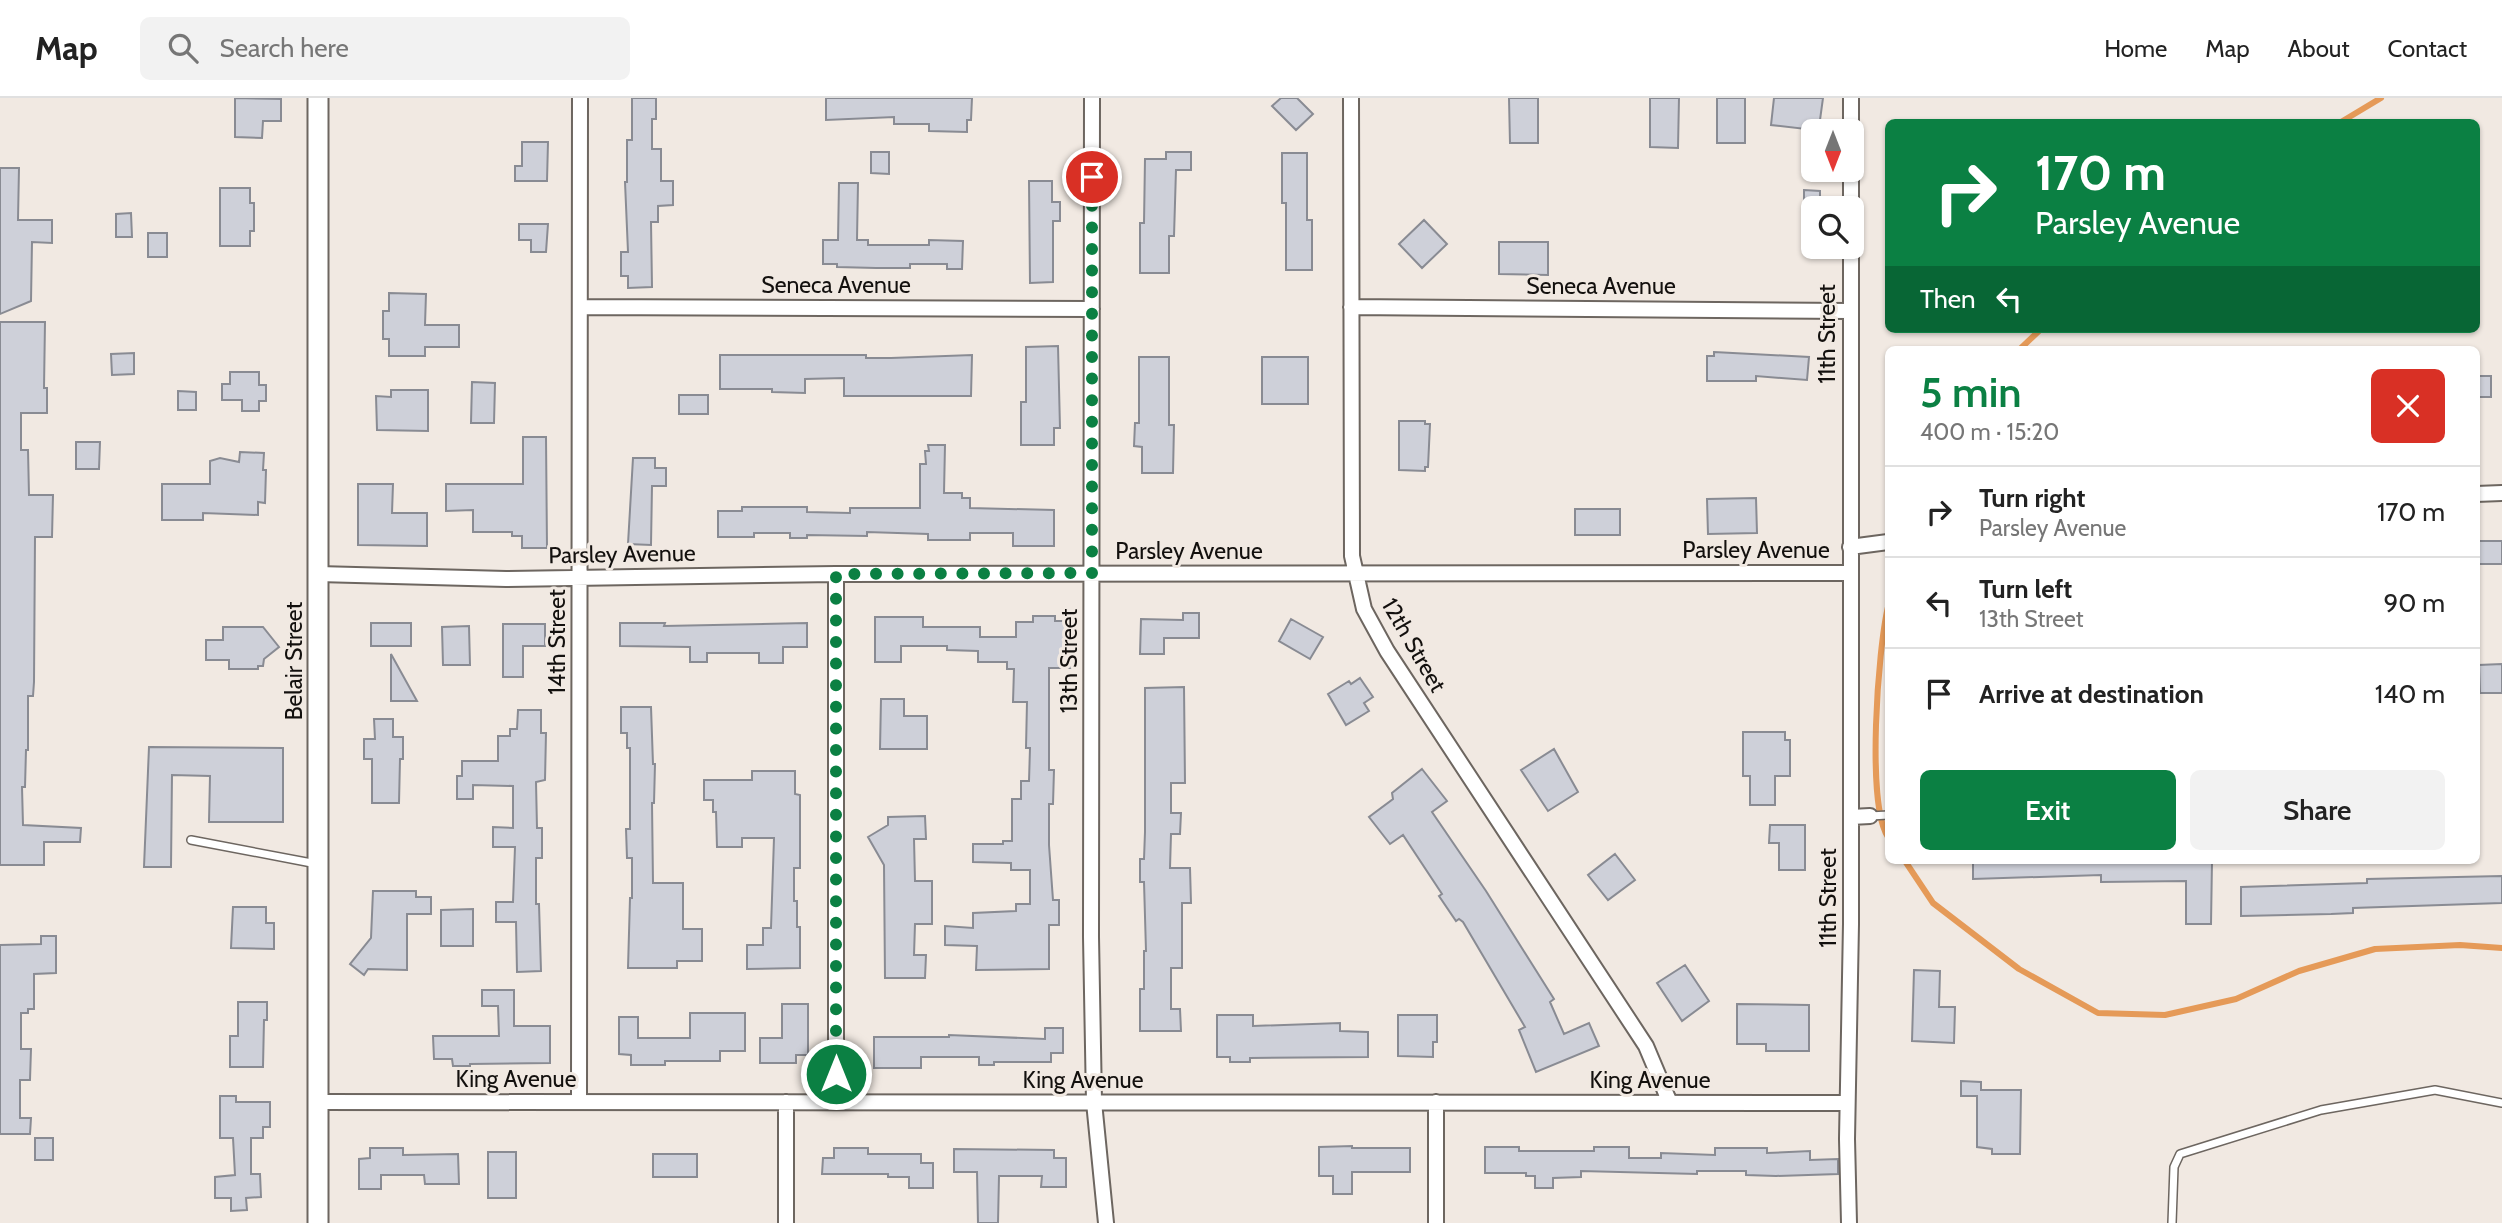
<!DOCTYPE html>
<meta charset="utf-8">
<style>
:root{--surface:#fff;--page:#f2f2f2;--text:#222;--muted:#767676;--line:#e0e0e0;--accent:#0b8043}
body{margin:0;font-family:Cabin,sans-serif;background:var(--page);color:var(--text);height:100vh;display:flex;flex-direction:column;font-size:26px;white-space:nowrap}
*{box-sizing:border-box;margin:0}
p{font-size:23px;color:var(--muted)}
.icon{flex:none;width:38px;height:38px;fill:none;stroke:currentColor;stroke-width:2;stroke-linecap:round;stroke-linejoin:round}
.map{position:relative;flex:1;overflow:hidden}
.side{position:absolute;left:1885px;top:248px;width:595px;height:518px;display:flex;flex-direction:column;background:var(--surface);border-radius:10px;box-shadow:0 2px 5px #0004}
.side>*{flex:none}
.top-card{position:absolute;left:1885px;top:21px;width:595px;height:214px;border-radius:10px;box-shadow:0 2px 5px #0004;background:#0b8043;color:#fff;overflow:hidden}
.needle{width:46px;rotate:180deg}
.tools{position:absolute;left:1801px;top:21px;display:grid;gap:14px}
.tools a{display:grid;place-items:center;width:63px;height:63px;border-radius:10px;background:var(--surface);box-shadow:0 2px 5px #0004;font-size:35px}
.pin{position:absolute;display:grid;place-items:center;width:60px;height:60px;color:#fff;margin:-30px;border:4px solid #fff;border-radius:50%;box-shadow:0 2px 7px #0007}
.me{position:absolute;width:77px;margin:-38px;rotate:0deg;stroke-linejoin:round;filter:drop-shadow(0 0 5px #0008)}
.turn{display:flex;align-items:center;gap:24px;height:147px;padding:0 35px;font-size:32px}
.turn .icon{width:91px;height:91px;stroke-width:2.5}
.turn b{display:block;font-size:49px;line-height:60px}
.then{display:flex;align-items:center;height:66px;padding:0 35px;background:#0003;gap:14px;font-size:26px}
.round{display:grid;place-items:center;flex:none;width:74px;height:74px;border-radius:10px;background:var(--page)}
.headline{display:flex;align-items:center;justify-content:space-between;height:119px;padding:0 35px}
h1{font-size:42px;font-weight:600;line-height:52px;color:var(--accent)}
.button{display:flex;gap:14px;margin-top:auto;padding:14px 35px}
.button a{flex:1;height:80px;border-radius:10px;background:var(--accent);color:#fff;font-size:28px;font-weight:600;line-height:80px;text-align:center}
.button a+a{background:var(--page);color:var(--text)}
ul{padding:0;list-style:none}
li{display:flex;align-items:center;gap:21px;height:91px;padding:0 35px;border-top:2px solid var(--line)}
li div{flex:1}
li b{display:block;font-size:26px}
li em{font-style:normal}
header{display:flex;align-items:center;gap:42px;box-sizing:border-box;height:98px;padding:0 35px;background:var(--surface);border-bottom:2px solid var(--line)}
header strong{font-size:33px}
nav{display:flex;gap:38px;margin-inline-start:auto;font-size:24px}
.search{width:490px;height:63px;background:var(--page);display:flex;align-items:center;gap:18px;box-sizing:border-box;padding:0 24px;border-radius:10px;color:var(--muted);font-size:26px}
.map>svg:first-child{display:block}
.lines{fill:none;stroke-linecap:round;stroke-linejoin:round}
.stream{stroke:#e59a58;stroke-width:6}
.building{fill:#ced0d9;stroke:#898b93;stroke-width:2}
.service-casing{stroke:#6d6660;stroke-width:10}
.minor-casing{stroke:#6d6660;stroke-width:18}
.tertiary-casing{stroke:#6d6660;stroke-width:23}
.service{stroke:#fff;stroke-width:7}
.minor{stroke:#fff;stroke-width:14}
.tertiary{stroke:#fff;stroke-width:19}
.route{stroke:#0b8043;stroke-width:12;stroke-dasharray:0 21.6}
.labels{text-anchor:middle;stroke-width:6;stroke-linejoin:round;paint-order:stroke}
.street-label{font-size:23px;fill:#13100e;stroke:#f1e9e2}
</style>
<header>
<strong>Map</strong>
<div class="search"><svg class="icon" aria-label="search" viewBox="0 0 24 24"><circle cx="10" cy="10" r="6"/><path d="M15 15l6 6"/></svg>Search here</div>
<nav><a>Home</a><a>Map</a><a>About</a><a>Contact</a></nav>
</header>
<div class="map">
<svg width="2502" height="1125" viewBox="0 0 2502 1125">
<rect width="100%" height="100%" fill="#f1e9e2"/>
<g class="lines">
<path class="stream" d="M2341 24 2381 0
M2019 252 2041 231
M1888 509C1878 550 1866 706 1888 739
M1905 763 1933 805 2019 871 2098 915 2165 917 2236 901 2299 873 2375 851 2460 847 2502 850"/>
</g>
<path class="building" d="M235 0 281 1V23H263L262 40 235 39Z
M632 0H656V21H652V51H661V83H673V107L658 108V124H651L652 189 628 190V178H621V154H628L625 84H627V42H632Z
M826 0H972L971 22H967V34L929 33V26H894V19L826 22Z
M1281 0H1297L1313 16 1296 32 1272 8Z
M1509 0H1538V45H1510Z
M1650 0H1679L1678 50 1650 49Z
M1717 0H1745V45H1717Z
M1774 0H1823L1820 22H1816L1814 32 1771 27Z
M522 44H548L547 83H515V68H522Z
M871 54H889V76L871 75Z
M1166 54H1191V72H1176L1174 138H1169V175H1140V125H1144L1145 61H1166Z
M1282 55H1307V122H1312V172H1286V105H1282Z
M0 70H19L18 122H52V145L32 144 31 203 0 216Z
M1029 83H1052V104H1060V123H1053V184L1030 185Z
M839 85H858L857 142H868V147H929V142L963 143 962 171H947V166H910V170H876L837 169V166H823V142H838Z
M220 90H250V105H254V133H250V148H220Z
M1804 92 1820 93V110H1804Z
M131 115 132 139H116V116Z
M1424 122 1447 146 1422 170 1399 146Z
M519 126H548L546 154H531V142H519Z
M148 135H167V159H148Z
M1499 144H1548V177L1499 176Z
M389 195 426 196 425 227H459V249H425V258H389V241H383V213H389Z
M0 224H45L44 290H47V315H21V352H28L29 397H53L52 439H35L34 584 33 598H28V652H26L25 689H22L23 727 81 730 80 744H44V767H0Z
M1058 248 1060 330H1054V347H1021V304H1026V249Z
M1714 254 1809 259 1807 282 1756 278V283H1707V258H1714Z
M134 255V276L112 277 111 256Z
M720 257H866V260H891L972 257 971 298H844V280L805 281V295L772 294V291H720Z
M1139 259H1169V327H1174L1173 375H1142V349L1134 348 1135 325H1139Z
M1262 259H1308V306H1262Z
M230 274H259V287H266V303H259V313H242V302H222V286H230Z
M2476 278H2491V299H2476Z
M472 284 495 285 494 325H471Z
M391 292H428V333L377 332 376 298 391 299Z
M178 293 196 294V312H178Z
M679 297H708V316H679Z
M1399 323H1425V326H1430L1428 369H1425V373L1399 372Z
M523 339H546L547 450H522V438H512V434H473V412L446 413V386H523Z
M76 344H100L99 371H76Z
M928 347H945L944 395H962V400H970V410L1054 412V448H1013V435H970V442H928V436L867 434V438L807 437V440H790V435H754V439H718V413H742V409H807V414L850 415V410H920V366H926L925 353H929Z
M240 354 264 355 263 372H266L265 405 258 404V417L203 415V422H162V386H210V363L220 360 239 364Z
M633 360H655V370H666V388H652L651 447 628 446Z
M358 386H393L392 415H427V448L358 447Z
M1756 400 1757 435 1708 436 1707 401Z
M1575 411H1620V437H1575Z
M2476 443H2502V466H2476Z
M1183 515H1199V540H1164V556H1140L1141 521 1183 522Z
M1033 518H1055V523H1071V570H1049V672H1054L1053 706H1049V747L1053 802H1059V827H1049V871L976 872 977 848 945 847V828L973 830V815L1016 813V806H1030V772H1011V765L973 764V746H1003V743H1012V701H1021V683H1029L1030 650H1026L1027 604H1013L1014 571H1007V564H978V553L947 552V548H901V564H875V519H923V529H980V539H1016V524H1033Z
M1291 521 1323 539 1310 561 1279 543Z
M371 525H411V548H371Z
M620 525H665L664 528 807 525V549H783V565H759V555H707V564H690V549L620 548Z
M503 526H545V548H523V579H503Z
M469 528 470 567H443L442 529Z
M223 529H263L279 549 264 561 263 568H258V571H229V562H206V542H223Z
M391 556 417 603H391Z
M2502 566V595H2480L2479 567Z
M1360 580 1373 599 1364 605 1369 613 1346 627 1328 596 1349 583 1351 586Z
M1184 589 1185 685H1171V715H1181L1180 736H1171L1170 770H1190L1191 805H1182V870H1171V911H1180L1181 933H1140V891H1144V853H1146L1144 784H1140V761H1144L1145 734V590Z
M881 601H904V618H927V651H880Z
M621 609H651L653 666H655L654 705H652L653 785H683V831H702V863H677V870H628L630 800H632V760H627L626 731H630V650H627V635H621Z
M518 612H541V635H546L545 682 536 684 537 730H542V760H536V806H539L541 873 517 874 516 824H496V804H513L515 749H493V729L513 730V688L473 687V701H457V678H462V663H498V638H510V631H517Z
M374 621H393V639H403V661H400L399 705H372V661H364V641H375Z
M1743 634H1785V642H1790V678H1775V707H1750V678H1743Z
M149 649 283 650V724H209L210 678 172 677 171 769H144Z
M1554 651 1578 694 1548 713 1521 672Z
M1422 671 1447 703 1432 714 1486 793 1554 901 1550 904 1564 936 1589 925 1599 948 1536 974 1519 932 1525 929 1463 824 1459 821 1456 823 1439 798 1442 796 1403 737 1390 746 1369 719 1393 701 1392 695Z
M752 673H795V696L800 697V770H794V803H797V829H800V870L747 871V847H763V830H771L774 740H742V749H717L716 714H713V702H704V682H752Z
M925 718 926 741H914L915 783H932V826H915L914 857H926L925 880H885L884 767 868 739 888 727V719Z
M1770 727H1805V772H1779V745H1769Z
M1615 756 1635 782 1608 802 1588 777Z
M1973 763H2212L2211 826H2186V783L2101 784V777L1973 781Z
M2502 778V805L2353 810V815L2331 816 2241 818V789L2367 785V781Z
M373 793H416V799H431V816H407V872L368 871 364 877 350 866 371 840Z
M233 809H266V825H274V851L231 850Z
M473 811V848H441V812Z
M41 838H56V875L34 876V911H28V915H21V951H31L30 982H20V1020H31L30 1036H0V847L41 846Z
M1685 867 1709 903 1682 923 1657 885Z
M1914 872 1940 873 1939 909H1955L1954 945 1912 943Z
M482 892H514V928H550V965L470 966V968H453L452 961H434L433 938H499L498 908H482Z
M238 904H267V922H264L263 969H230V938H238Z
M782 906H808V957H796V965H760V940H782Z
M1737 906 1809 907V953H1766V946H1737Z
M690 915H745V953H720V963H665V967H631V957L619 956V919H638V940H690Z
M1217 917H1253V928L1340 925V933L1368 934V959L1250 960V964H1230V959H1217Z
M1398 917H1437V944H1433V959L1398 958Z
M1045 930H1063V955H1051V964H994V967H979V959H921V970H874V939H949V937L1045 941Z
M1961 983 1981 984V992H2021L2020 1056H1992V1051L1977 1049V998H1961Z
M220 998H236V1004H270V1029H263V1040H251V1076H260L261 1099 246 1100 247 1112 231 1113V1100H215V1079L235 1077 233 1040H220Z
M35 1040H53V1062H35Z
M1352 1048V1050H1410V1074H1352V1096H1333V1078H1319V1049Z
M1485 1049H1519V1053H1594V1049H1629V1060H1661V1055L1715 1057V1050H1767V1055L1810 1053V1062L1838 1061V1076L1776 1078 1746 1077V1073H1697V1076L1581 1073V1079L1553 1080V1090H1535V1078H1526V1075H1485Z
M370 1050H403V1057L458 1056 459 1086H425L424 1077H381V1091H359V1061L370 1060Z
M834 1050H868V1056H921V1065H933V1090H909V1079H888V1076H822L823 1060H834Z
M954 1051 1054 1052V1060H1066V1089H1041L1042 1078H999L998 1125H978L977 1074H954Z
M488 1054H516V1100H488Z
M653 1056H697V1079H653Z"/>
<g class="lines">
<defs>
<path id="service" d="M1870 718 1888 717
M191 742 317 766
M2172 1125 2174 1069 2180 1056 2321 1012 2435 992 2502 1005"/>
<path id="minor" d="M1092 0 1091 839 1094 1004 1106 1125
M1351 0 1352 458 1364 511 1387 553 1646 948 1670 1005
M1851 33V0
M1851 110V72
M580 209 1092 211
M1351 209 1850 213
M2476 396 2502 395
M1850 449 1888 444
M318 476 506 481 836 476 1850 475
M1851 719 1870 718
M318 1004 1847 1005
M579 1004 580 0
M836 1004V476
M1436 1004V1125
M786 1125V1004
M1849 1125 1847 1041 1851 826V149"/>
<path id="tertiary" d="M318 1125V0"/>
</defs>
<use href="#service" class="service-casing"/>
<use href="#minor" class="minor-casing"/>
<use href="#tertiary" class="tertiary-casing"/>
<use href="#service" class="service"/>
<use href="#minor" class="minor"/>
<use href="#tertiary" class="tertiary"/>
</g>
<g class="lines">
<path class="route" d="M836 976V476L1092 475V79"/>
</g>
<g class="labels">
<g class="street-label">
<text x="836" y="195">Seneca Avenue</text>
<text x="1601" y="196">Seneca Avenue</text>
<text transform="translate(1827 236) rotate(-90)" y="8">11th Street</text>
<text x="1756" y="460">Parsley Avenue</text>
<text x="1189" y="461">Parsley Avenue</text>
<text transform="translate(622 456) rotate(-1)" y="8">Parsley Avenue</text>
<text transform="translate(557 544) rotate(-90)" y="8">14th Street</text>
<text transform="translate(1414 547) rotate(60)" y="8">12th Street</text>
<text transform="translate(294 563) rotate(-90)" y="8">Belair Street</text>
<text transform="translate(1069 563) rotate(-90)" y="8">13th Street</text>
<text transform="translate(1828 800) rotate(-90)" y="8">11th Street</text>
<text x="516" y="989">King Avenue</text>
<text x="1083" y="990">King Avenue</text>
<text x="1650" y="990">King Avenue</text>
</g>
</g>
</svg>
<div class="tools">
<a><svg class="needle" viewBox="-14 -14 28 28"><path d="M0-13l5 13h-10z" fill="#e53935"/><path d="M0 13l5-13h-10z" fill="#767676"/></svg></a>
<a><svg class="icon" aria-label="search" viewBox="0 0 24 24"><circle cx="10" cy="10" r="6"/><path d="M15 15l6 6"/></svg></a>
</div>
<div class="pin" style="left:1092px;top:79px;background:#d93025"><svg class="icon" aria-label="arrive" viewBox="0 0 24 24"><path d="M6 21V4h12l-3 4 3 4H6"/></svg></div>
<svg class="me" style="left:836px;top:976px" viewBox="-20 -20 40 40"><circle r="17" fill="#0b8043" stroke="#fff" stroke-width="3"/><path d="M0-11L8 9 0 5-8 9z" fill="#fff"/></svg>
<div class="top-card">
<div class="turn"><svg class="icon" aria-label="right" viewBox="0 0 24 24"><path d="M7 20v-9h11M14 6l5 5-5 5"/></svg><div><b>170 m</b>Parsley Avenue</div></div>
<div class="then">Then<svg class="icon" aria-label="left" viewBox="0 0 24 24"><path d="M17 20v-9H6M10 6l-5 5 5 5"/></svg></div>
</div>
<section class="side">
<div class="headline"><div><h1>5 min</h1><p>400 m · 15:20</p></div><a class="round" style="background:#d93025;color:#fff"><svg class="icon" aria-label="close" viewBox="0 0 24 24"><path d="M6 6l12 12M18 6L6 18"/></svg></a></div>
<ul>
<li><svg class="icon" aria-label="right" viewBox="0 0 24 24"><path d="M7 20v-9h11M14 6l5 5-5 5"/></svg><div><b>Turn right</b><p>Parsley Avenue</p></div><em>170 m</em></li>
<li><svg class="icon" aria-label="left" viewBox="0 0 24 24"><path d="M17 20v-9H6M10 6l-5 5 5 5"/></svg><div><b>Turn left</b><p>13th Street</p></div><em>90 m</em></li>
<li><svg class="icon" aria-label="arrive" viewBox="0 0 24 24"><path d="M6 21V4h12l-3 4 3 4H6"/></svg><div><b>Arrive at destination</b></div><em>140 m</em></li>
</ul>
<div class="button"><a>Exit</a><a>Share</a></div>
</section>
</div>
